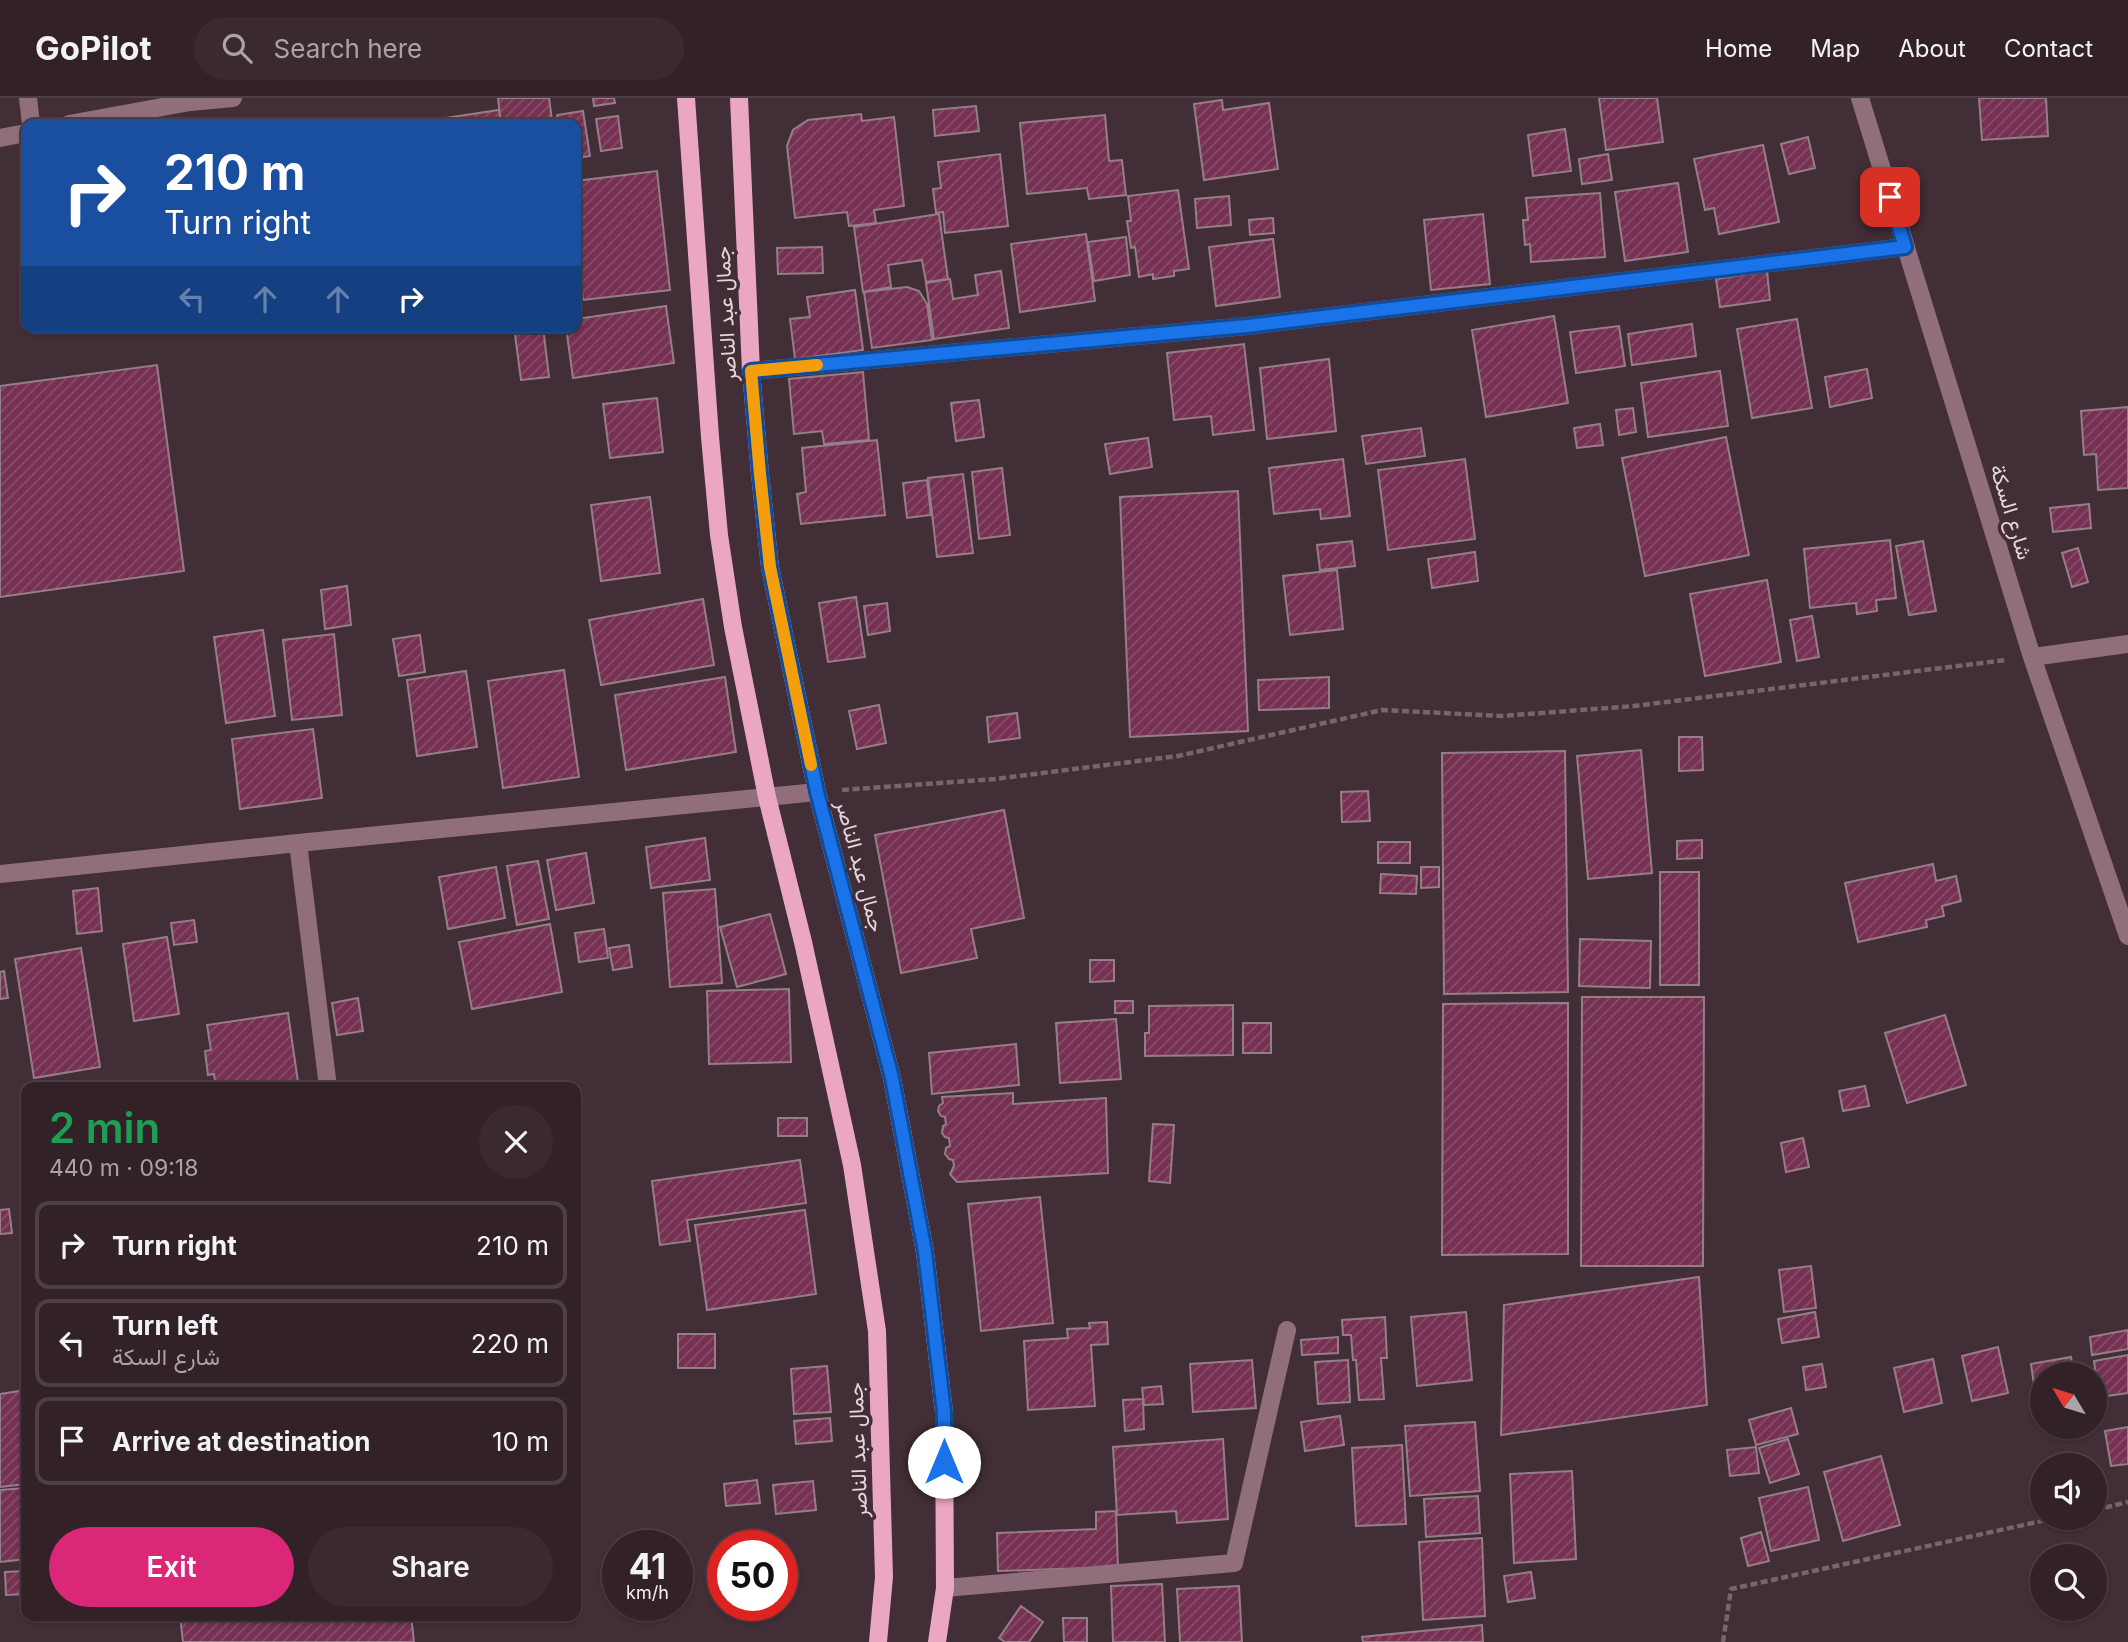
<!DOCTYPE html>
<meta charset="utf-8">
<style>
:root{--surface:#322228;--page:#3a2a30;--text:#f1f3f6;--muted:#a8a4a8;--line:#4d3f45;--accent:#db2777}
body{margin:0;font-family:Inter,Vazirmatn,sans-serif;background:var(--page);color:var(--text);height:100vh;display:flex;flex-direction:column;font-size:26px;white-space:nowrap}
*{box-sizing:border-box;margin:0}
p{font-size:23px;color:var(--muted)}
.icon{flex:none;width:38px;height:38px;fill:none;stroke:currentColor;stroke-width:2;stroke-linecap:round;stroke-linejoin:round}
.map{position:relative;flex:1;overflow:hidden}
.panel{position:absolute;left:21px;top:984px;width:560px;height:539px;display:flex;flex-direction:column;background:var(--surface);border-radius:14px;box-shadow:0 2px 5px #0004,0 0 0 2px var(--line)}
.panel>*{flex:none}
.hud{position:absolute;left:21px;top:21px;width:560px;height:214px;border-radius:14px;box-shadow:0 2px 5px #0004,0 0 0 2px var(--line);background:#1a4fa0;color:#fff;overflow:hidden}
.needle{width:46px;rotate:308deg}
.tools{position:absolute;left:2030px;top:1264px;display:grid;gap:14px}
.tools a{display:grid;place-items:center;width:77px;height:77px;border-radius:50%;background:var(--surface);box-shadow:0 2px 5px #0004,0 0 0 2px var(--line);font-size:35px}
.speed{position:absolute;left:602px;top:1432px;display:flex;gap:14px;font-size:35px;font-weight:700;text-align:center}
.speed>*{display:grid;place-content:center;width:91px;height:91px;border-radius:50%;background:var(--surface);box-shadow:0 2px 5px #0004,0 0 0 2px var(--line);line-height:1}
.speed small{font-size:18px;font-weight:400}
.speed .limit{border:10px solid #d22;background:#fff;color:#111}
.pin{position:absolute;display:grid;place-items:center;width:60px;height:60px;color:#fff;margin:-30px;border-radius:14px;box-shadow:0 4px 10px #0006}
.me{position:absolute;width:77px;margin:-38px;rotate:0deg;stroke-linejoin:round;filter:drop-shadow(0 0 5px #0008)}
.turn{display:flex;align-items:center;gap:24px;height:147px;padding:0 28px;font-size:32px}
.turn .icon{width:91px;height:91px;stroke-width:2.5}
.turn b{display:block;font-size:49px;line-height:60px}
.lanes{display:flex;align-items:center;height:66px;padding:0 28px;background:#0003;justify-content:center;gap:35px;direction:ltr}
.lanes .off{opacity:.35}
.round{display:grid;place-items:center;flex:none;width:74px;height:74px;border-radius:37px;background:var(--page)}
.summary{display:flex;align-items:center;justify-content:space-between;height:119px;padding:0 28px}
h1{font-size:42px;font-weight:600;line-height:52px;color:#1e9e55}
.primary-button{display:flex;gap:14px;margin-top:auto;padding:14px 28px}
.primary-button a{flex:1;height:80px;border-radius:42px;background:var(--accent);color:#fff;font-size:28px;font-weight:600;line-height:80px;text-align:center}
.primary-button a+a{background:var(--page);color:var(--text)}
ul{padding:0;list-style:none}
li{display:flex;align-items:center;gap:21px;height:88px;margin:0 14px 10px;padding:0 14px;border:4px solid var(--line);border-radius:14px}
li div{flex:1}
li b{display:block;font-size:26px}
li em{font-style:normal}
header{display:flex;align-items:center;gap:42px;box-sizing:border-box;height:98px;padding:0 35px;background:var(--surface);border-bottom:2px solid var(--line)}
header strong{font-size:33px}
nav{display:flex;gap:38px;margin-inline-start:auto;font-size:24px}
.search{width:490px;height:63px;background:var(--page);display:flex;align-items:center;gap:18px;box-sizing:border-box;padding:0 24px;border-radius:38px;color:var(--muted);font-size:26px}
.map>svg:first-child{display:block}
.building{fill:url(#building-hatch);stroke:#967e87;stroke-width:2}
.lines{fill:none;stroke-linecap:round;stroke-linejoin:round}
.path{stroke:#77656c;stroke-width:4.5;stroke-dasharray:7 3.5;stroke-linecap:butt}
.minor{stroke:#906e7c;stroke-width:18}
.major{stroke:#eba6c3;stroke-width:18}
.route-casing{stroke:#114b97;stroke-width:18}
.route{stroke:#1a73e8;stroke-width:12}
.slow{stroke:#f59e0b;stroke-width:12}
.labels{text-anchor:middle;stroke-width:7;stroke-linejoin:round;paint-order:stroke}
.street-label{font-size:21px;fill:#e4d6db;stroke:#422e36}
</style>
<header>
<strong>GoPilot</strong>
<div class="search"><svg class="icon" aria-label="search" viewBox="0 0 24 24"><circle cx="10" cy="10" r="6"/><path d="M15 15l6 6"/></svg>Search here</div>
<nav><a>Home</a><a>Map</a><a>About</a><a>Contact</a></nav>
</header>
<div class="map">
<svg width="2128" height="1544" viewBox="0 0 2128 1544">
<defs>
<pattern id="building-hatch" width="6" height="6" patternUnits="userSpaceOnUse" patternTransform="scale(1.75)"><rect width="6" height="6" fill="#753052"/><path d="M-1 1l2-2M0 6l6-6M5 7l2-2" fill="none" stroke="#884d6a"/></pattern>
</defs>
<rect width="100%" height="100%" fill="#422e36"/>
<path class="building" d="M498 0H549L552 22 523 26H501Z
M593 0H614L615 5 594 8Z
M1599 0H1657L1663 44 1606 52Z
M1979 0H2046L2048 38 1982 42Z
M1222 2 1223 12 1269 5 1278 71 1204 82 1194 6Z
M976 8 979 33 935 38 933 12Z
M499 12 501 26H445V20Z
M583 13 590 58 576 60V26H558L557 17Z
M861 16 862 23 894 19 904 108 874 112 876 125 849 128 847 114 795 120 787 48 793 32 808 22Z
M1105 17 1109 63 1122 62 1126 97 1089 101 1087 90 1027 96 1020 25Z
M618 18 622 50 601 53 596 21Z
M1565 31 1571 73 1533 78 1528 37Z
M1808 39 1815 70 1789 76 1781 46Z
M1763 47 1779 124 1719 136 1714 110 1705 112 1694 61Z
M1000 56 1008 128 945 135 943 114 936 115 933 91 941 90 938 64Z
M1608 56 1612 82 1582 86 1579 61Z
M657 73 670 192 583 202 576 138V83Z
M1678 85 1688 154 1625 163 1615 94Z
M1178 92 1189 171 1174 173V178L1153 181V176L1139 179 1135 149 1131 150 1127 123H1131L1128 98Z
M1600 95 1605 159 1531 164 1530 146 1525 147 1523 122H1528L1526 100Z
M1229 98 1231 127 1197 130 1195 101Z
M939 116 948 181 926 184 922 162 888 167 891 189 863 194 854 129Z
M1483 116 1490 186 1431 192 1424 122Z
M1273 120 1274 135 1250 137 1249 122Z
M1086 136 1095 203 1020 214 1011 146Z
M1126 139 1130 177 1094 183 1088 144Z
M1273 141 1280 199 1216 208 1209 149Z
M822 149 823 175 778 176 777 150Z
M1001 173 1009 230 934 241 926 185 950 181 953 201 978 197 975 177Z
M1767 173 1770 202 1720 209 1716 181Z
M907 189 919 193 927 206 932 242 872 250 864 194Z
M855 192 863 252 795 261 790 221 810 219 807 199Z
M666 208 674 265 573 280 566 229H576V221Z
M1554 218 1568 305 1486 319 1472 232Z
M1797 221 1812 310 1752 320 1737 231Z
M1692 226 1696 258 1632 267 1628 236Z
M1619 228 1625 268 1576 275 1570 234Z
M101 229H128L102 233Z
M514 229H543L549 279 521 282Z
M1244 246 1254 332 1213 337 1211 318 1174 322 1167 255Z
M1329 261 1336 333 1267 341 1260 270Z
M157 267 184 473 0 499V288Z
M1867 271 1872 300 1830 309 1825 279Z
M1720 273 1728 328 1648 339 1641 285Z
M863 274 869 342 824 346 822 333 794 336 789 281Z
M657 300 663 354 610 360 603 306Z
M979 302 984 339 956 343 951 305Z
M2128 309V390L2098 392 2096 356 2084 357 2081 313Z
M1633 310 1636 334 1619 337 1616 312Z
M1600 326 1603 347 1577 350 1574 330Z
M1421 330 1425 358 1366 366 1362 338Z
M1726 339 1749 457 1645 478 1622 360Z
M1148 340 1152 369 1110 376 1105 346Z
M877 342 885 417 801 426 797 396 806 394 802 350Z
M1343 361 1350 418 1321 421 1320 411 1274 416 1269 370Z
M1465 361 1475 441 1388 452 1378 372Z
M1002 370 1010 437 979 441 972 374Z
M963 376 973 455 937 459 928 380Z
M927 382 931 417 907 420 903 385Z
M1238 393 1248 633 1130 639 1120 399Z
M650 399 660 475 601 483 591 407Z
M2089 406 2091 430 2053 434 2050 410Z
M1890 442 1896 500 1876 502 1877 513 1857 516 1856 505 1810 510 1804 451Z
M1352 443 1355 468 1320 472 1317 447Z
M1923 443 1936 513 1909 517 1896 448Z
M2078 450 2088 484 2072 489 2062 455Z
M1475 454 1478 483 1432 490 1428 461Z
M1337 472 1343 531 1290 537 1283 478Z
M1767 482 1781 564 1705 578 1690 496Z
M347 488 351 527 325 531 321 492Z
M856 499 865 559 828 564 819 505Z
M703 501 714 567 601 587 589 522Z
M887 505 890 533 868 537 864 508Z
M1812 518 1819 559 1797 563 1790 522Z
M263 532 275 618 226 625 214 539Z
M334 536 342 617 292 622 283 542Z
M420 537 425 574 399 578 393 541Z
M564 572 579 679 503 690 488 583Z
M466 573 477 649 417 658 407 582Z
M725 579 736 654 626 672 615 597Z
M1329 579V610L1259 612 1258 582Z
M879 607 886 645 857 651 849 613Z
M1017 615 1020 640 989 644 987 619Z
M313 631 322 700 240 711 232 641Z
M1679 639H1702L1703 672 1679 673Z
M1641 652 1652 775 1588 781 1577 658Z
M1565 653 1568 894 1444 896 1442 655Z
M1368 693 1370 723 1342 724 1341 694Z
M1004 712 1024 820 971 831 977 860 901 875 875 737Z
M705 740 710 782 651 790 646 749Z
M1702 742V760L1677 761V743Z
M1378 744H1410V765H1378Z
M586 755 594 805 556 812 547 762Z
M538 763 549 821 517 827 507 768Z
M1933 766 1936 783 1956 778 1961 803 1942 808 1944 818 1926 822 1927 829 1858 844 1845 785Z
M496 769 505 820 448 831 439 779Z
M1421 769H1439V789L1421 790Z
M1660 774H1699V887H1660Z
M1381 776 1417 778 1416 796 1380 795Z
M98 790 102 833 77 836 73 793Z
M715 791 722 885 670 889 663 795Z
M770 816 786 876 737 889 720 829Z
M194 822 197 844 174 847 171 825Z
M550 826 562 894 472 911 459 844Z
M604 831 608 860 579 864 575 835Z
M167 839 179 916 134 923 123 846Z
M1580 841 1651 843 1650 890 1579 888Z
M629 847 632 869 613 872 609 850Z
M81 850 100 969 34 980 15 861Z
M1090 862H1114V883L1090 884Z
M4 873 8 900 0 901V874Z
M789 891 791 964 709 966 707 893Z
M1582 899H1704L1703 1168H1581Z
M358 900 363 933 337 937 332 905Z
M1115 903H1133V915H1115Z
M1568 905V1156L1442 1157 1443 906Z
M1233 907V957L1145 958V935H1149V908Z
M288 915 298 984 266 989H216L214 976 208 977 205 953 211 952 207 927Z
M1945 917 1966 987 1907 1005 1885 935Z
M1116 921 1121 981 1060 985 1056 925Z
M1243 925H1271V955H1243Z
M1016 946 1019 987 932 996 929 955Z
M1865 988 1869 1008 1843 1013 1839 993Z
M1013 995V1006L1106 1000 1108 1075 957 1084 950 1076 954 1068 953 1062 949 1061 945 1056 946 1050 950 1048 949 1040 945 1039 942 1035 943 1028 946 1026 945 1019 941 1018 938 1013 939 1008 943 1005 942 999Z
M778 1020H807V1038H778Z
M1153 1026 1174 1027 1170 1085 1149 1083Z
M1803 1040 1809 1069 1786 1074 1781 1045Z
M800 1062 806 1105 687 1122 690 1143 660 1147 652 1083Z
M1040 1099 1053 1225 981 1233 968 1106Z
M9 1111 12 1135 0 1136V1112Z
M805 1112 816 1196 707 1212 695 1127Z
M1811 1168 1816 1210 1784 1214 1779 1172Z
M1699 1179 1707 1307 1501 1337 1504 1207Z
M1466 1214 1472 1282 1417 1288 1411 1219Z
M1815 1214 1819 1239 1782 1245 1778 1221Z
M1385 1219 1387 1260H1381L1384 1301 1359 1302 1356 1262H1353L1351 1237H1343L1342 1222Z
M1107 1224 1108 1246 1091 1247 1095 1308 1028 1312 1024 1243 1068 1240 1067 1231 1090 1230 1089 1225Z
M2128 1232V1251L2092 1257 2090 1239Z
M678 1236H715V1270H678Z
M1338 1239V1255L1302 1257 1301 1242Z
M1998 1249 2008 1295 1972 1303 1962 1258Z
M2128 1257V1295L2099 1299 2094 1263Z
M2071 1259 2074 1276H2042V1306L2037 1307 2031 1266Z
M1933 1261 1942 1305 1904 1314 1894 1270Z
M1252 1262 1256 1310 1193 1314 1190 1266Z
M1348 1262 1350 1304 1318 1306 1315 1264Z
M1822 1266 1826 1289 1806 1292 1803 1269Z
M827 1268 831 1314 794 1316 791 1271Z
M1161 1288 1163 1306 1144 1307 1142 1290Z
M26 1292V1386L0 1389V1296Z
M1143 1301 1144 1331 1125 1333 1123 1302Z
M1791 1310 1798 1336 1756 1347 1749 1322Z
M1340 1318 1344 1347 1305 1353 1301 1324Z
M830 1320 832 1343 796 1346 794 1323Z
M1475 1324 1480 1393 1410 1398 1405 1328Z
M2128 1329V1366L2111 1368 2105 1333Z
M1223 1341 1228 1421 1177 1425 1176 1413 1117 1417 1113 1349Z
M1788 1341 1799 1376 1770 1385 1759 1350Z
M1402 1347 1406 1426 1356 1428 1352 1350Z
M1756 1349 1759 1375 1730 1378 1727 1352Z
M1881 1358 1900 1427 1843 1443 1824 1374Z
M1572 1373 1576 1461 1514 1465 1510 1376Z
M757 1382 760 1405 726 1408 724 1386Z
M813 1383 816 1412 776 1416 773 1387Z
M1808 1389 1819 1442 1771 1453 1759 1400Z
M24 1390 26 1410V1461L0 1464V1392Z
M1478 1398 1480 1435 1426 1439 1424 1401Z
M1116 1413 1118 1469 998 1473 997 1435 1096 1431V1414Z
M1761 1434 1769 1463 1748 1468 1741 1440Z
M1482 1440 1485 1518 1423 1522 1419 1444Z
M26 1473V1496L6 1497 5 1474Z
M1531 1474 1535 1500 1508 1504 1504 1478Z
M1162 1486 1165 1544H1113L1111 1488Z
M1239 1488 1242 1544H1180L1177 1491Z
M1021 1508 1043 1524 1029 1544H1005L999 1540Z
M180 1517H411L414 1544H183Z
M1063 1520H1087V1544H1064Z
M1482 1527 1483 1544H1363L1362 1539Z"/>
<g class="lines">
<path class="path" d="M842 692 995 681 1178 658 1382 612 1502 618 1634 608 2006 562
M2095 1412 2128 1404
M1723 1544 1731 1491 2060 1419"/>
<path class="minor" d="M28 0 31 26
M1860 0 2032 559 2128 838
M69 26 190 4 233 0
M0 40 26 35
M751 273 1247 228 1905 149
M2032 559 2128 546
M298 745 328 989
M0 776 298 745 817 694
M945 1490 1234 1465 1287 1232"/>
<path class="major" d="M686 0 710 339 719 437 733 529 767 699 803 844 852 1067 877 1233 884 1479 878 1544
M739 0 751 273 760 376 770 469 817 694 892 980 925 1154 944 1314 945 1490 937 1544"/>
</g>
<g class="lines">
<defs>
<path id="route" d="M944 1364V1314L925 1154 892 980 817 694 770 469 760 376 751 273 1247 228 1905 149 1890 99"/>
</defs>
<use href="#route" class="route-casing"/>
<use href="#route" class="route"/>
<path class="slow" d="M811 667 770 469 760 376 751 273 817 267"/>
</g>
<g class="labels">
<g class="street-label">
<text transform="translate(726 216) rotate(-93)" y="7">جمال عبد الناصر</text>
<text transform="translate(2011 414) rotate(73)" y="7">شارع السكة</text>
<text transform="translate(860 768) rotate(75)" y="7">جمال عبد الناصر</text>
<text transform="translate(858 1352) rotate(-92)" y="7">جمال عبد الناصر</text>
</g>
</g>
</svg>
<div class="tools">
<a><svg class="needle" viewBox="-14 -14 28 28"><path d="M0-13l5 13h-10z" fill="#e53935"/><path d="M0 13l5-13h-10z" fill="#a8a4a8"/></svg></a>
<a><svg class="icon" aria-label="sound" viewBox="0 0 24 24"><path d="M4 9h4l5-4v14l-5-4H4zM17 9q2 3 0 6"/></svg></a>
<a><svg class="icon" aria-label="search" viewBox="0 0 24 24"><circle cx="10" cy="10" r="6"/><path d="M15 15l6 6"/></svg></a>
</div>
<div class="speed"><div>41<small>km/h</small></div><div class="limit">50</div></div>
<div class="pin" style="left:1890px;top:99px;background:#d93025"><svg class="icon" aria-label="arrive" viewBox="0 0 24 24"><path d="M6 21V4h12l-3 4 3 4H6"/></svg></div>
<svg class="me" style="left:944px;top:1364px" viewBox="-20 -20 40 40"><circle r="19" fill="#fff"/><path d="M0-13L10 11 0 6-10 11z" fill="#1a73e8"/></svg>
<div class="hud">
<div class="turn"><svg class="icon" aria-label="right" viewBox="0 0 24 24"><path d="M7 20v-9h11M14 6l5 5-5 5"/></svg><div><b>210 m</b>Turn right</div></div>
<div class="lanes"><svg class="icon off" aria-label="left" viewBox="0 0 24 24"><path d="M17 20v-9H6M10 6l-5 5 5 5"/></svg><svg class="icon off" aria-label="ahead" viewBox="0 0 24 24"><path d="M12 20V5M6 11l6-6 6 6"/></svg><svg class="icon off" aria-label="ahead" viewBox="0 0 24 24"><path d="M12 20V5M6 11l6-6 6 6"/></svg><svg class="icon" aria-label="right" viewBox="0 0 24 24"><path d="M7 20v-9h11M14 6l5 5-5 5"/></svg></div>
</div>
<section class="panel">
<div class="summary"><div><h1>2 min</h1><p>440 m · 09:18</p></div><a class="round"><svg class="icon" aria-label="close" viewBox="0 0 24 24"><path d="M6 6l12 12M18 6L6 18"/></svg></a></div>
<ul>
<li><svg class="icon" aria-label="right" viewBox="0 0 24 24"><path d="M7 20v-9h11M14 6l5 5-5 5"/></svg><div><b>Turn right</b></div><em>210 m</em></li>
<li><svg class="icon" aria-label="left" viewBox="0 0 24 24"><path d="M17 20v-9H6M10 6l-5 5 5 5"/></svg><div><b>Turn left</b><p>شارع السكة</p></div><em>220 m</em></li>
<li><svg class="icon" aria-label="arrive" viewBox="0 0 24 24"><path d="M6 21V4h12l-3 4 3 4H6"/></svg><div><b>Arrive at destination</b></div><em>10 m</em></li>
</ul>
<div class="primary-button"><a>Exit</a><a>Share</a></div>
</section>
</div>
